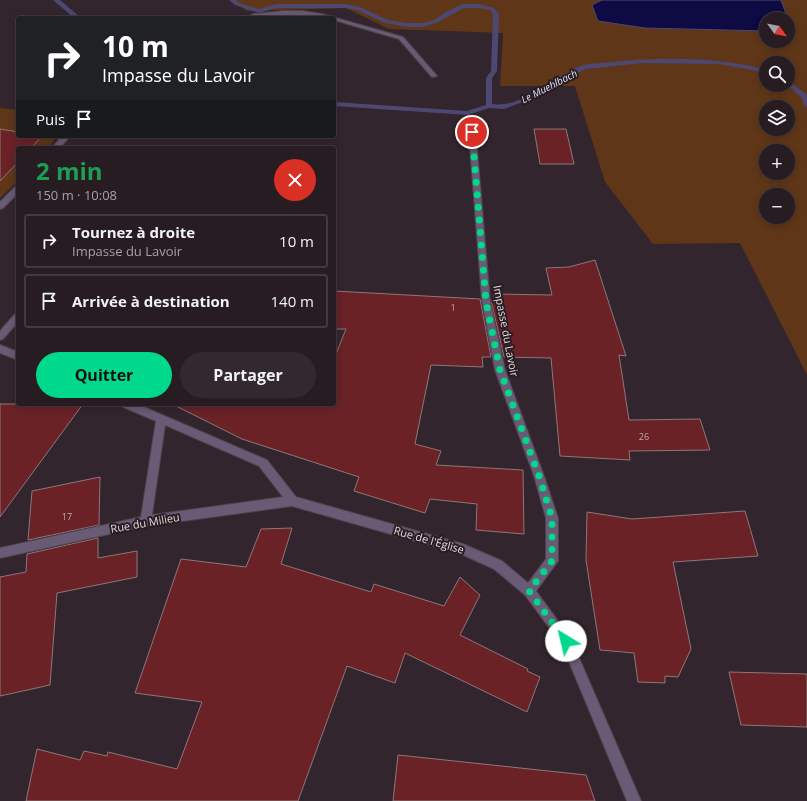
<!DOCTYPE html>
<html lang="fr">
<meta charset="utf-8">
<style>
:root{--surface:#261c22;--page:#32292f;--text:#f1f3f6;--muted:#a4a1a5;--line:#423a40;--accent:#00d98c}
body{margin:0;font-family:"Open Sans",sans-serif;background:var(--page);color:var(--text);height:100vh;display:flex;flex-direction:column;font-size:15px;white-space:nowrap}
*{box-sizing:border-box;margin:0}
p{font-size:13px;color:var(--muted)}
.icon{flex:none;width:22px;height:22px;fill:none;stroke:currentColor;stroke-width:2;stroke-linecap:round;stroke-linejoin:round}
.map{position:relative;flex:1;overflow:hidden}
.details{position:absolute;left:16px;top:146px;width:320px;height:260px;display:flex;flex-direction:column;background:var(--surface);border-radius:4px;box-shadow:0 2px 10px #0003,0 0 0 1px var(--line)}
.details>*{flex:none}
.hud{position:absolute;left:16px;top:16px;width:320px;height:122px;border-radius:4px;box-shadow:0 2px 10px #0003,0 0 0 1px var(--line);background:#202124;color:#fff;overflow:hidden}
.needle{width:26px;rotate:123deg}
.buttons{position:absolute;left:759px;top:12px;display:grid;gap:8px}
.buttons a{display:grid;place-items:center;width:36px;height:36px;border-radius:50%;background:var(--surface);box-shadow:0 2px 10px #0003,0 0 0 1px var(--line);font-size:20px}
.pin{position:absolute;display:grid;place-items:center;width:34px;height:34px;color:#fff;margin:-17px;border:2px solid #fff;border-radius:50%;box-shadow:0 1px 4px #0007}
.me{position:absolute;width:44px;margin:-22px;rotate:324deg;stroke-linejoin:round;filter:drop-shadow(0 0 3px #0008)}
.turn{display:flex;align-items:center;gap:14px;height:84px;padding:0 20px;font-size:18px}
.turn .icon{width:52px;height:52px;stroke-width:2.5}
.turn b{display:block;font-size:28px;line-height:34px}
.then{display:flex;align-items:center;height:38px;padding:0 20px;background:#0003;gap:8px;font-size:15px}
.round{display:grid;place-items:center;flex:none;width:42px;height:42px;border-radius:21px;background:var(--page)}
.headline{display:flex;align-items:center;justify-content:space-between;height:68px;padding:0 20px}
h1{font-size:24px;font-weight:700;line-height:30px;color:#1e9e55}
.primary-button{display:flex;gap:8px;margin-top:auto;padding:8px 20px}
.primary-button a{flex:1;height:46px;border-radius:24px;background:var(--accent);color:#111;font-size:16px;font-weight:700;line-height:46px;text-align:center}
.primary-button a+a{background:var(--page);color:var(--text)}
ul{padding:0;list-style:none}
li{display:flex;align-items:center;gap:12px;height:54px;margin:0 8px 6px;padding:0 12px;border:2px solid var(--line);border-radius:4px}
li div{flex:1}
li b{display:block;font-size:15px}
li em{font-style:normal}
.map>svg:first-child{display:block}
.green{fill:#5f3618;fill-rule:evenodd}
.water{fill:#0d0a44;stroke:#4d4872}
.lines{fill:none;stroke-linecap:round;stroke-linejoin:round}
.stream{fill:#4d4872;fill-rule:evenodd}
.building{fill:#6a2227;stroke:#8b7878}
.lane-casing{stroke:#4f4249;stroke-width:2}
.street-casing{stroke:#4f4249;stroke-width:2}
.lane{fill:#695a75;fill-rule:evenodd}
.street{fill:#695a75;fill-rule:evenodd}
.route{stroke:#00d98c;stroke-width:7;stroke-dasharray:0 12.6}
.labels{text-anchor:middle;stroke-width:4;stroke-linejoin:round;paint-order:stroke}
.number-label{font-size:9px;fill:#c3aaaf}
.far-water-label{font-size:10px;font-style:italic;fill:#dee2f5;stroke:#291c23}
.street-label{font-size:11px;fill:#e1d8dc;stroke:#291c23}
</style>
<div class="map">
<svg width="807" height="801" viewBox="0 0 807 801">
<rect width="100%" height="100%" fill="#33252d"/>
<path class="green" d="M232 0H807V375L740 243 653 244 605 182 575 86H500L503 33 389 29 346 8 247 11ZM766 19H788V41H766ZM766 63H788V85H766ZM766 107H788V129H766ZM766 151H788V173H766ZM766 195H788V217H766Z
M0 108 18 110V136H56L49 148H18V181L0 198Z"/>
<path class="water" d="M602 0H781L785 11 786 19H766V31L645 28 598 21 592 5Z"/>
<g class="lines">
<path class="stream" d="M53 0H60L81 18H74Z
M229 0H236L239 3 259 9 276 4H344L360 7 388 20 408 23H423L434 20 446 12 463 4H478L494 8 499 14 497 71 492 78V104C524 109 554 74 584 65 593 63 604 63 614 62 662 57 713 57 760 68L766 70V74L757 71 719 64 643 63 586 69 562 80 536 97 504 109 489 108 468 115 334 106V102L467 111 486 105V78L491 71 493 14 490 10 478 8H464L438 22 423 27H408L385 23 357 10 344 8H276L259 13 235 5Z
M788 80 807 95V107L804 105 802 98 787 85Z"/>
</g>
<path class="building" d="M0 129 18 132V136H42L31 148H18V162L0 181Z
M534 129H566L574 164H540Z
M595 260 626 356 619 355 629 420 700 419 710 450 629 451 630 460 560 456 551 358 504 357 491 300H495L493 294 552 295 546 268 569 267Z
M334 291 480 299 491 357H482L483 367 431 365 415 444 441 451 436 465 523 470 524 534 476 530 477 504 430 499 425 513 354 491 359 477 242 439 172 404H334V359L346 329H334Z
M0 404H83L0 517Z
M100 477 99 525 28 540 32 491Z
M745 511 758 556 673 562 691 649 678 677 665 676V683L638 682 634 653 600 650 586 560 587 512 632 519Z
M292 528 281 564 371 592 374 584 444 606 460 577 480 595 460 635 528 669 527 671 540 677 527 712 405 653 395 683 347 666 298 801H26L37 749 80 760 84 751 107 756 108 752 177 769 202 702 135 693 181 559 246 567 261 529Z
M98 538V558L137 551V577L57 593 50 685 0 696V577L26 572 27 554Z
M729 672 807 674V727L741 725Z
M398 755 586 775 595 801H393Z"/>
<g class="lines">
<defs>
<path id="lane" d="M469 130H475L476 132 477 149 473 151 469 149Z
M18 313V322L3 339 0 340V331L15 314Z"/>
<path id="street" d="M283 11H303L322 14 403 37 437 76 432 77 399 39 334 20V18L293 15 247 18 253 14Z
M62 136H70L60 148H52Z
M470 147H473L477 149 490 301 505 370 544 476 558 518V561L536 591 570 637 641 801H627L562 645 525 595 494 569 461 554 292 506 146 526 0 558V548L141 517 156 421 123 407 122 404H137L267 460 296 497 463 544 502 561 528 583 546 559V518L534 476 495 370 482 301ZM165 425 259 466 283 497 152 515Z
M15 187H18V193L3 208 0 209V202Z
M0 345 18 352V360L0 353Z"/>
</defs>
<use href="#lane" class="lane-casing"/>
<use href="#street" class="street-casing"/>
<use href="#lane" class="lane"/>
<use href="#street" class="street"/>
</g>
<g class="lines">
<path class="route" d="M472 132 486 302 500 370 539 476 552 518V561L529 591 566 641"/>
</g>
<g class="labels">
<g class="number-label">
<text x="453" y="311">1</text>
<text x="644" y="440">26</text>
<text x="67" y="520">17</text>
</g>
<g class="far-water-label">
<text transform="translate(549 86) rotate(-27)" y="4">Le Muehlbach</text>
</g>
<g class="street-label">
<text transform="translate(506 331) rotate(79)" y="4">Impasse du Lavoir</text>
<text transform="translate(145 523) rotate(-10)" y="4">Rue du Milieu</text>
<text transform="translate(429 540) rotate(16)" y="4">Rue de l'Église</text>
</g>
</g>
</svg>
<div class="buttons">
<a><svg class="needle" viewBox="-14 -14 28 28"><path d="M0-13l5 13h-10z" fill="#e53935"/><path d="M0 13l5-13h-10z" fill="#a4a1a5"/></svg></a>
<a><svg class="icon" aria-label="search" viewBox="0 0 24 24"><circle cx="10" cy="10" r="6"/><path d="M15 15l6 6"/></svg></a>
<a><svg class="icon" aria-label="layers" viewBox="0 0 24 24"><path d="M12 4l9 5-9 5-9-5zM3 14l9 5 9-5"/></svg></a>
<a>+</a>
<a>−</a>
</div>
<div class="pin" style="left:472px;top:132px;background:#d93025"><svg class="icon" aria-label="arrive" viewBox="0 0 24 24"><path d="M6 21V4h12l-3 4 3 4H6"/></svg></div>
<svg class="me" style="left:566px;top:641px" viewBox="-20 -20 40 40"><circle r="19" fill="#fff"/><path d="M0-13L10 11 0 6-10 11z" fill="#00d98c"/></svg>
<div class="hud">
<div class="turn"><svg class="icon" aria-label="right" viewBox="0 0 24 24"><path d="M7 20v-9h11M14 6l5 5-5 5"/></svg><div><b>10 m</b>Impasse du Lavoir</div></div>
<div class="then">Puis<svg class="icon" aria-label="arrive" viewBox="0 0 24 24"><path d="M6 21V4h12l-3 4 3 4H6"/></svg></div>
</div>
<section class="details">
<div class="headline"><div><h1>2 min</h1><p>150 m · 10:08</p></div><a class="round" style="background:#d93025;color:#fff"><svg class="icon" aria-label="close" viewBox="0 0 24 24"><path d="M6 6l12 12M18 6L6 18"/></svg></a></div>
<ul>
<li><svg class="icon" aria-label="right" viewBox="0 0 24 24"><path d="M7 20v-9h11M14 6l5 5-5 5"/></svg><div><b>Tournez à droite</b><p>Impasse du Lavoir</p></div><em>10 m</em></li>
<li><svg class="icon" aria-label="arrive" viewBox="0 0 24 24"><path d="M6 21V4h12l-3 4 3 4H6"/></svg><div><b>Arrivée à destination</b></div><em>140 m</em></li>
</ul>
<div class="primary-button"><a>Quitter</a><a>Partager</a></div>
</section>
</div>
